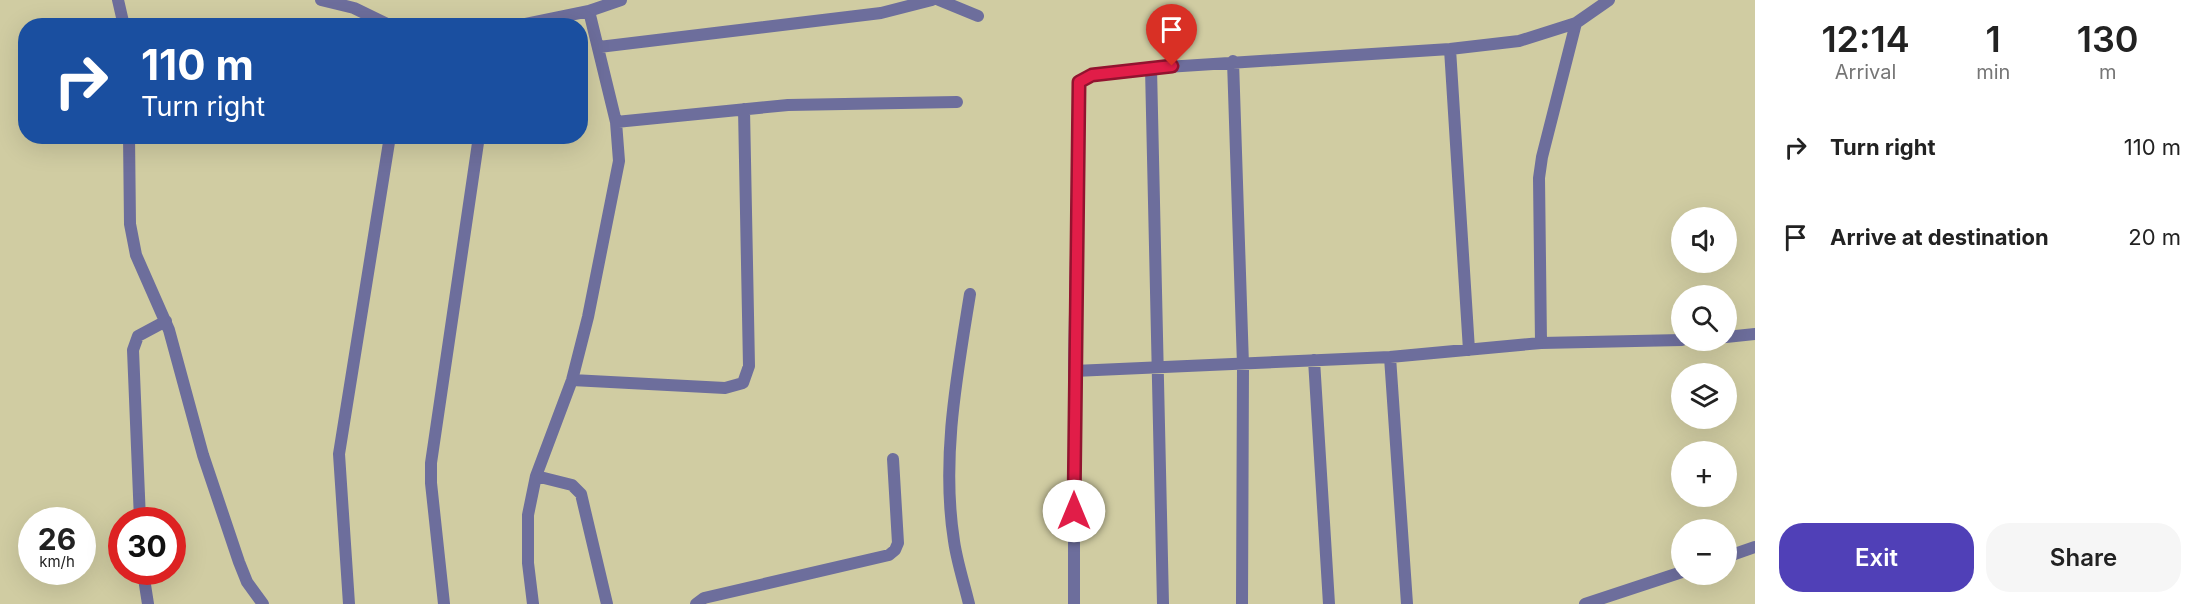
<!DOCTYPE html>
<meta charset="utf-8">
<style>
:root{--surface:#fff;--page:#f6f6f6;--text:#222;--muted:#767676;--accent:#5040b7}
body{margin:0;font-family:Inter,sans-serif;background:var(--page);color:var(--text);height:100vh;display:flex;flex-direction:column;font-size:22px;white-space:nowrap}
*{box-sizing:border-box;margin:0}
p{font-size:20px;color:var(--muted)}
.icon{flex:none;width:33px;height:33px;fill:none;stroke:currentColor;stroke-width:2;stroke-linecap:round;stroke-linejoin:round}
.map{position:relative;flex:1;overflow:hidden}
.side{display:flex;flex-direction:column;background:var(--surface);width:450px}
.side>*{flex:none}
.top-card{position:absolute;left:18px;top:18px;width:570px;height:126px;border-radius:24px;box-shadow:0 6px 24px #0002;background:#1a4fa0;color:#fff;overflow:hidden}
.buttons{position:absolute;left:1671px;top:207px;display:grid;gap:12px}
.buttons a{display:grid;place-items:center;width:66px;height:66px;border-radius:50%;background:var(--surface);box-shadow:0 6px 24px #0002;font-size:30px}
.speed{position:absolute;left:18px;top:507px;display:flex;gap:12px;font-size:30px;font-weight:700;text-align:center}
.speed>*{display:grid;place-content:center;width:78px;height:78px;border-radius:50%;background:var(--surface);box-shadow:0 6px 24px #0002;line-height:1}
.speed small{font-size:15px;font-weight:400}
.speed .limit{border:9px solid #d22;background:#fff;color:#111}
.pin{position:absolute;display:grid;place-items:center;width:51px;height:51px;color:#fff;margin:-62px -26px;border-radius:50% 50% 50% 0;rotate:-45deg;box-shadow:0 0 6px #0007}
.pin .icon{rotate:45deg}
.me{position:absolute;width:66px;margin:-33px;rotate:0deg;stroke-linejoin:round;filter:drop-shadow(0 0 4px #0008)}
.turn{display:flex;align-items:center;gap:21px;height:126px;padding:0 24px;font-size:27px}
.turn .icon{width:78px;height:78px;stroke-width:2.5}
.turn b{display:block;font-size:42px;line-height:51px}
.eta{display:flex;justify-content:space-evenly;align-items:center;height:102px;text-align:center}
.eta b{font-size:36px;font-weight:600;line-height:42px}
.button{display:flex;gap:12px;margin-top:auto;padding:12px 24px}
.button a{flex:1;height:69px;border-radius:24px;background:var(--accent);color:#fff;font-size:24px;font-weight:600;line-height:69px;text-align:center}
.button a+a{background:var(--page);color:var(--text)}
ul{padding:0;list-style:none}
li{display:flex;align-items:center;gap:18px;height:90px;padding:0 24px}
li div{flex:1}
li b{display:block;font-size:22px}
li em{font-style:normal}
main{display:flex;flex:1;min-height:0}
.map>svg:first-child{display:block}
.lines{fill:none;stroke-linecap:round;stroke-linejoin:round}
.minor{stroke:#6d6e9c;stroke-width:12}
.tertiary{stroke:#6d6e9c;stroke-width:12}
.route-casing{stroke:#92132f;stroke-width:15}
.route{stroke:#e11d48;stroke-width:10}
</style>
<main>
<div class="map">
<svg width="1755" height="604" viewBox="0 0 1755 604">
<rect width="100%" height="100%" fill="#d0cca2"/>
<g class="lines">
<path class="minor" d="M118 0 124 26
M321 0 354 8 391 26
M939 0 978 16
M516 26 589 11 621 0
M599 47 881 13 932 0
M1450 49 1469 350
M1233 61 1243 365 1242 604
M1151 68 1163 604
M616 122 788 105 957 102
M129 136 130 224 136 255 169 330 203 455 239 562 247 582 263 604
M1726 337 1755 334
M1541 343 1539 178 1542 157 1576 23 1609 0
M1390 357 1407 604
M1314 360 1329 604
M1074 371 1390 357 1541 343 1682 340
M572 380 725 388 743 383 749 366 744 109
M536 476 572 485 581 494 607 604
M140 520 133 350 138 336 166 321
M143 572 148 604
M349 604 339 454 390 136
M444 604 431 483V463L479 136
M533 604 528 563V515L536 476 572 380 588 317 619 161 616 122 589 11
M696 604 704 598 889 555 895 550 898 543 893 459
M969 604C964 583 957 562 954 541 941 459 957 375 970 294
M1074 604V371L1079 82 1093 74 1151 68 1450 49 1519 41 1576 23"/>
<path class="tertiary" d="M1726 557 1755 547
M1585 604 1682 572"/>
</g>
<g class="lines">
<defs>
<path id="route" d="M1074 511 1079 82 1092 75 1172 66"/>
</defs>
<use href="#route" class="route-casing"/>
<use href="#route" class="route"/>
</g>
</svg>
<div class="buttons">
<a><svg class="icon" aria-label="sound" viewBox="0 0 24 24"><path d="M4 9h4l5-4v14l-5-4H4zM17 9q2 3 0 6"/></svg></a>
<a><svg class="icon" aria-label="search" viewBox="0 0 24 24"><circle cx="10" cy="10" r="6"/><path d="M15 15l6 6"/></svg></a>
<a><svg class="icon" aria-label="layers" viewBox="0 0 24 24"><path d="M12 4l9 5-9 5-9-5zM3 14l9 5 9-5"/></svg></a>
<a>+</a>
<a>−</a>
</div>
<div class="speed"><div>26<small>km/h</small></div><div class="limit">30</div></div>
<div class="pin" style="left:1172px;top:66px;background:#d93025"><svg class="icon" aria-label="arrive" viewBox="0 0 24 24"><path d="M6 21V4h12l-3 4 3 4H6"/></svg></div>
<svg class="me" style="left:1074px;top:511px" viewBox="-20 -20 40 40"><circle r="19" fill="#fff"/><path d="M0-13L10 11 0 6-10 11z" fill="#e11d48"/></svg>
<div class="top-card">
<div class="turn"><svg class="icon" aria-label="right" viewBox="0 0 24 24"><path d="M7 20v-9h11M14 6l5 5-5 5"/></svg><div><b>110 m</b>Turn right</div></div>
</div>
</div>
<section class="side">
<div class="eta">
<div><b>12:14</b><p>Arrival</p></div>
<div><b>1</b><p>min</p></div>
<div><b>130</b><p>m</p></div>
</div>
<ul>
<li><svg class="icon" aria-label="right" viewBox="0 0 24 24"><path d="M7 20v-9h11M14 6l5 5-5 5"/></svg><div><b>Turn right</b></div><em>110 m</em></li>
<li><svg class="icon" aria-label="arrive" viewBox="0 0 24 24"><path d="M6 21V4h12l-3 4 3 4H6"/></svg><div><b>Arrive at destination</b></div><em>20 m</em></li>
</ul>
<div class="button"><a>Exit</a><a>Share</a></div>
</section>
</main>
